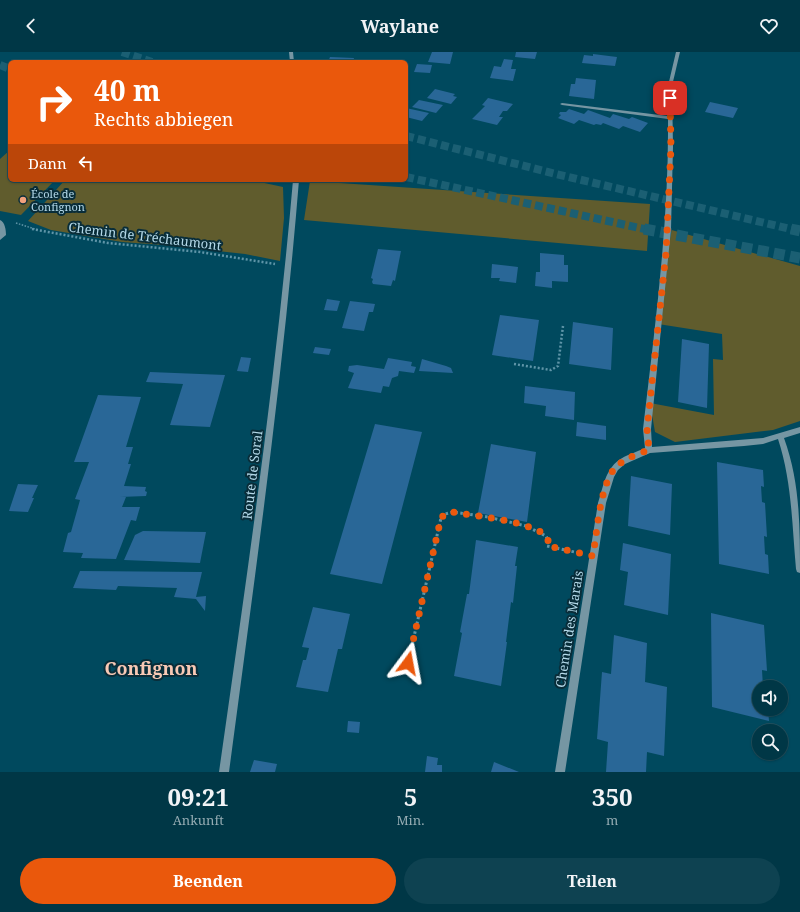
<!DOCTYPE html>
<html lang="de">
<meta charset="utf-8">
<style>
:root{--surface:#003746;--page:#0e4251;--text:#f1f3f6;--muted:#95acb3;--line:#22515f;--accent:#ea580c}
body{margin:0;font-family:"Noto Serif",serif;background:var(--page);color:var(--text);height:100vh;display:flex;flex-direction:column;font-size:15px;white-space:nowrap}
*{box-sizing:border-box;margin:0}
p{font-size:13px;color:var(--muted)}
.icon{flex:none;width:22px;height:22px;fill:none;stroke:currentColor;stroke-width:2;stroke-linecap:round;stroke-linejoin:round}
.map{position:relative;height:720px;overflow:hidden}
.details{display:flex;flex-direction:column;background:var(--surface);flex:1}
.details>*{flex:none}
.top-card{position:absolute;left:8px;top:8px;width:400px;height:122px;border-radius:6px;box-shadow:0 1px 3px #0004,0 0 0 1px var(--line);background:#ea580c;color:#fff;overflow:hidden}
.controls{position:absolute;left:752px;top:628px;display:grid;gap:8px}
.controls a{display:grid;place-items:center;width:36px;height:36px;border-radius:50%;background:var(--surface);box-shadow:0 1px 3px #0004,0 0 0 1px var(--line);font-size:20px}
.pin{position:absolute;display:grid;place-items:center;width:34px;height:34px;color:#fff;margin:-17px;border-radius:8px;box-shadow:0 2px 6px #0006}
.me{position:absolute;width:44px;margin:-22px;rotate:13deg;stroke-linejoin:round;filter:drop-shadow(0 0 3px #0008)}
.turn{display:flex;align-items:center;gap:14px;height:84px;padding:0 20px;font-size:18px}
.turn .icon{width:52px;height:52px;stroke-width:2.5}
.turn b{display:block;font-size:28px;line-height:34px}
.then{display:flex;align-items:center;height:38px;padding:0 20px;background:#0003;gap:8px;font-size:15px}
.eta{display:flex;justify-content:space-evenly;align-items:center;height:68px;text-align:center}
.eta b{font-size:24px;font-weight:700;line-height:28px}
.action{display:flex;gap:8px;margin-top:auto;padding:8px 20px}
.action a{flex:1;height:46px;border-radius:24px;background:var(--accent);color:#fff;font-size:16px;font-weight:700;line-height:46px;text-align:center}
.action a+a{background:var(--page);color:var(--text)}
header{display:flex;justify-content:space-between;align-items:center;height:52px;padding:0 20px;background:var(--surface);font-size:18px;font-weight:700}
.map>svg:first-child{display:block}
.green{fill:#605c2d}
.building{fill:#296797}
.lines{fill:none;stroke-linecap:round;stroke-linejoin:round}
.highway-tunnel-far1{stroke:#1b5f73;stroke-width:8;stroke-dasharray:8 4;stroke-linecap:butt}
.highway-tunnel{stroke:#1b5f73;stroke-width:11;stroke-dasharray:11 5.5;stroke-linecap:butt}
.path-far2{stroke:#5f95a8;stroke-width:1.5;stroke-dasharray:1.5 1.5;stroke-linecap:butt}
.path-far1{stroke:#5f95a8;stroke-width:2.5;stroke-dasharray:2 2;stroke-linecap:butt}
.path{stroke:#5f95a8;stroke-width:3;stroke-dasharray:2.5 2.5;stroke-linecap:butt}
.minor{fill:#7696a3;fill-rule:evenodd}
.route{stroke:#ea580c;stroke-width:7;stroke-dasharray:0 12.6}
.poi-dot{fill:#f1a17d;stroke:#092d39;stroke-width:1.5}
.labels{text-anchor:middle;stroke-width:4;stroke-linejoin:round;paint-order:stroke}
.far-poi-label{font-size:11px;fill:#b4d9e9;stroke:#092d39;text-anchor:start}
.street-label{font-size:13px;fill:#b4d9e9;stroke:#092d39}
.near-quarter-label{font-size:18px;font-weight:bold;fill:#f8c9b5;stroke:#092d39}
</style>
<header><svg class="icon" aria-label="back" viewBox="0 0 24 24"><path d="M15 5l-7 7 7 7"/></svg>Waylane<svg class="icon" aria-label="heart" viewBox="0 0 24 24"><path d="M12 20l-8-8c-3-5 5-10 8-4 3-6 11-1 8 4z"/></svg></header>
<div class="map">
<svg width="800" height="720" viewBox="0 0 800 720">
<rect width="100%" height="100%" fill="#00495e"/>
<path class="green" d="M10 98V128H55L21 163 0 159V107Z
M65 128H250L283 135 284 166 280 209 245 202 163 193 122 190 51 178 28 169Z
M310 129 650 152 647 199 304 168Z
M668 177 800 214V369L773 378 675 390 655 380 650 351 714 363 713 307 723 308 722 282 658 272Z"/>
<path class="building" d="M432 0H453L450 12 428 10Z
M516 0H537L535 7 515 5Z
M593 2 617 5 615 14 582 11 584 3 593 4Z
M330 5 354 6 353 10H328Z
M504 7 513 8 511 17H516L513 29 490 26 494 14 501 15Z
M417 12 432 13 430 21 414 20Z
M576 26 596 28 594 47 569 44 571 32H575Z
M435 37 455 42 453 44 457 45 451 52 427 46Z
M488 46 513 52 507 59H503L499 65H503L497 73 472 67 485 54 482 53Z
M419 48 443 53 436 61 412 55Z
M710 50 738 56 733 66 705 60Z
M406 56 429 61 422 69 406 65Z
M569 57 584 62 588 58 610 66 613 62 629 67 632 65 648 71 640 80 623 74 619 77 603 71 601 73 596 72 594 73 579 68 574 72 558 66 561 63 559 62 560 60H566Z
M378 197 401 199 395 229 393 228 391 234 373 232 372 230 373 227 371 226Z
M540 201 564 203V213H568V230L552 229V236L535 234 536 220H540Z
M492 212 518 215 516 231 499 229 500 226H491Z
M327 247 340 249 337 259 324 258Z
M350 249 375 252 373 260H369L364 279 342 276Z
M500 263 539 268 533 309 492 303Z
M573 270 613 276 611 318 569 312Z
M682 287 709 292 707 356 678 350Z
M315 295 331 297 329 303 313 301Z
M241 305 251 306 248 320 237 319Z
M388 306 412 310 411 314 416 315 414 321 399 319 398 324 392 326 389 335 383 334 381 341 348 336 354 321 348 319 349 314 357 313 384 317Z
M422 307 446 314 451 316 453 321 419 319Z
M150 320 225 323 210 375 170 373 183 332 146 330Z
M525 334 575 340 574 368 545 364 546 354 524 351Z
M98 343 141 345 126 395H133L128 412H131L124 434 146 435 145 439 147 440 146 444 120 445H126L122 455H140L136 469 131 468 116 507 81 506 83 501 63 500 68 481 71 480 80 448 75 447 89 410H74Z
M577 370 606 374V388L576 384Z
M375 372 422 380 382 532 330 522Z
M491 392 536 400 527 470 478 461Z
M717 410 763 418 764 435 761 434 762 450 765 451 767 485 764 484 765 502 768 503 769 522 719 512Z
M631 424 672 432 670 483 628 474Z
M18 432 38 433 32 446H34L28 460 9 459Z
M143 479 206 480 200 511 124 508 135 483Z
M476 488 518 495 515 514H517L513 551 511 550 506 590H507L501 634 454 624 462 581 460 580 467 542H469Z
M623 491 671 502 668 563 624 553 628 520 620 518Z
M80 519 202 520 196 545 206 544 205 559 196 547 174 545 177 536 118 534 116 538 73 536Z
M313 555 350 562 342 597H338L328 640 296 635 303 608H306L309 596 302 595Z
M711 561 764 573 767 619 762 618 763 635H759V657H768L769 669 712 655Z
M614 583 647 591 645 630 667 635 664 704 647 700 646 720H606L608 690 597 687 602 620 611 622Z
M348 669 360 670 359 681 347 680Z
M427 704 438 706 437 713H442V720H425Z
M254 708 277 712 275 720H250Z
M494 710 519 720H491Z"/>
<g class="lines">
<path class="highway-tunnel-far1" d="M122 0 152 10
M0 13 10 17
M406 84 556 122 795 178
M406 125 649 178"/>
<path class="highway-tunnel" d="M644 177 800 206
M791 177 800 179"/>
<path class="path-far2" d="M16 171 38 178"/>
<path class="path-far1" d="M32 177 108 191 200 200 275 212
M514 312 551 318 558 314 563 274"/>
<path class="path" d="M408 611 441 466 445 462 453 460 488 465 526 474 546 484 548 488 547 494 579 501"/>
<path class="minor" d="M289 0H293L294 10H290Z
M676 0H680L672 34 673 95 671 177 651 377 652 395 763 386 800 375V381L784 386C800 430 800 474 800 521L797 520 796 517C792 474 792 429 778 387L763 392 744 394 650 401 625 412 618 418 614 425 606 451 565 720H555L598 451C603 436 605 418 619 408 626 403 637 400 645 396L643 377C655 274 669 171 668 67L562 53 560 52 562 51 668 64V34Z
M293 128H299C283 326 255 523 229 720H219C247 523 276 326 293 128Z
M0 168C5 170 6 178 6 183L0 188Z"/>
</g>
<g class="lines">
<path class="route" d="M408 611 441 466 445 462 452 460C476 464 528 469 545 483 549 486 548 490 548 494L593 504C597 481 600 431 616 415 625 406 638 402 649 398L647 377 666 201 671 95 670 46"/>
</g>
<circle class="poi-dot" cx="23" cy="148" r="4"/>
<g class="labels">
<g class="far-poi-label">
<text x="31" y="146">École de<tspan x="31" dy="13">Confignon</tspan></text>
</g>
<g class="street-label">
<text transform="translate(145 184) rotate(7)" y="5">Chemin de Tréchaumont</text>
<text transform="translate(252 423) rotate(-83)" y="5">Route de Soral</text>
<text transform="translate(569 577) rotate(-81)" y="5">Chemin des Marais</text>
</g>
<g class="near-quarter-label">
<text x="151" y="623">Confignon</text>
</g>
</g>
</svg>
<div class="controls">
<a><svg class="icon" aria-label="sound" viewBox="0 0 24 24"><path d="M4 9h4l5-4v14l-5-4H4zM17 9q2 3 0 6"/></svg></a>
<a><svg class="icon" aria-label="search" viewBox="0 0 24 24"><circle cx="10" cy="10" r="6"/><path d="M15 15l6 6"/></svg></a>
</div>
<div class="pin" style="left:670px;top:46px;background:#d93025"><svg class="icon" aria-label="arrive" viewBox="0 0 24 24"><path d="M6 21V4h12l-3 4 3 4H6"/></svg></div>
<svg class="me" style="left:408px;top:611px" viewBox="-20 -20 40 40"><path d="M0-17L14 15 0 8-14 15z" fill="#ea580c" stroke="#fff" stroke-width="4"/></svg>
<div class="top-card">
<div class="turn"><svg class="icon" aria-label="right" viewBox="0 0 24 24"><path d="M7 20v-9h11M14 6l5 5-5 5"/></svg><div><b>40 m</b>Rechts abbiegen</div></div>
<div class="then">Dann<svg class="icon" aria-label="left" viewBox="0 0 24 24"><path d="M17 20v-9H6M10 6l-5 5 5 5"/></svg></div>
</div>
</div>
<section class="details">
<div class="eta">
<div><b>09:21</b><p>Ankunft</p></div>
<div><b>5</b><p>Min.</p></div>
<div><b>350</b><p>m</p></div>
</div>
<div class="action"><a>Beenden</a><a>Teilen</a></div>
</section>
